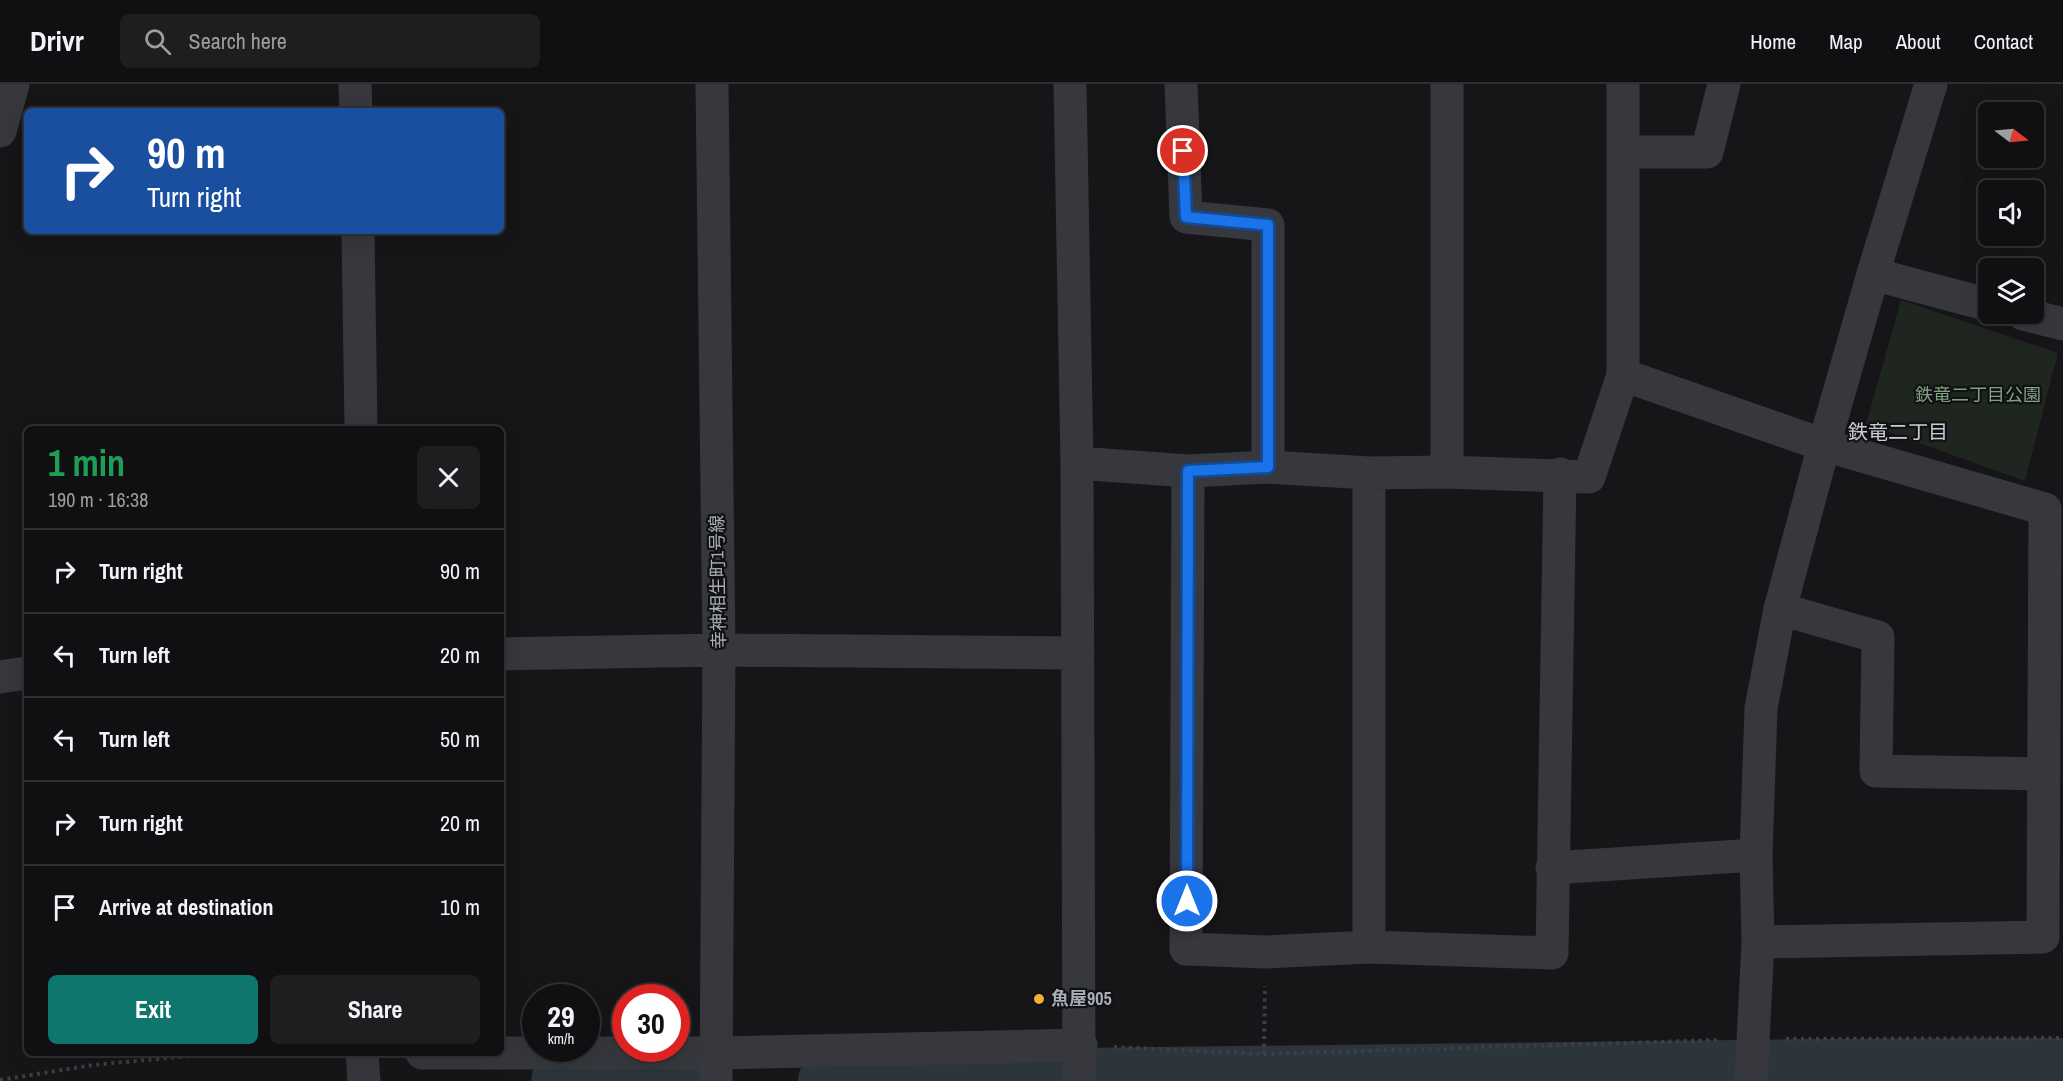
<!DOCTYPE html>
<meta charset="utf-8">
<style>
:root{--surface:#101012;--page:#1e1e20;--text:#f1f3f6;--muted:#9c9d9f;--line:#303032;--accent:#0f766e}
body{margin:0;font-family:"Archivo Narrow","Noto Sans JP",sans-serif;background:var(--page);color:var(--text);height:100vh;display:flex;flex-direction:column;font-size:22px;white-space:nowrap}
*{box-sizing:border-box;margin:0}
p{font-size:20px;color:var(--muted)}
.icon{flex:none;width:33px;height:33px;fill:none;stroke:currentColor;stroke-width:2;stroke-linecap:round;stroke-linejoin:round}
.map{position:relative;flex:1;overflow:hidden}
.details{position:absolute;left:24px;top:342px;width:480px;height:630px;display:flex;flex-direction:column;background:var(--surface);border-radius:9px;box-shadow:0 6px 24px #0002,0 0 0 2px var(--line)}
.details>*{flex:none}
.guide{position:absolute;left:24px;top:24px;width:480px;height:126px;border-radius:9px;box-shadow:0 6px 24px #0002,0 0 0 2px var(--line);background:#1a4fa0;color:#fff;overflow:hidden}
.needle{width:39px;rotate:106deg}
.buttons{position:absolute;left:1978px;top:18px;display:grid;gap:12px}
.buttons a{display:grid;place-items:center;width:66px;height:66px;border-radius:9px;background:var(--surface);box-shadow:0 6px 24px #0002,0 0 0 2px var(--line);font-size:30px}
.speed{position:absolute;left:522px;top:900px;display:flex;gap:12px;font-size:30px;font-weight:700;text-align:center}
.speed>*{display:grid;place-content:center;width:78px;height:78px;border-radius:50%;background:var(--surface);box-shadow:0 6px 24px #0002,0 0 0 2px var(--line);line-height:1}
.speed small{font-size:15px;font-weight:400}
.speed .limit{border:9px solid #d22;background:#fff;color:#111}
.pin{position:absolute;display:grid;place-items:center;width:51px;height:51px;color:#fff;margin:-26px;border:3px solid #fff;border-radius:50%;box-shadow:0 2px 6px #0007}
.me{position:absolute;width:66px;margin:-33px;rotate:0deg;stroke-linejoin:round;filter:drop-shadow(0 0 4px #0008)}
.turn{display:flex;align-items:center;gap:21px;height:126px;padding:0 24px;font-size:27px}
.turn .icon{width:78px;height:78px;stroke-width:2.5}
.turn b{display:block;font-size:42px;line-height:51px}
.round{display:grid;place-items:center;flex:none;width:63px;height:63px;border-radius:9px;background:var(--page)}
.summary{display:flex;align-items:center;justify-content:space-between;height:102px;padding:0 24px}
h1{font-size:36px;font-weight:700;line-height:45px;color:#1e9e55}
.button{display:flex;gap:12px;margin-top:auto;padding:12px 24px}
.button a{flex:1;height:69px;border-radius:9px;background:var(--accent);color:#fff;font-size:24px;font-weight:700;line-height:69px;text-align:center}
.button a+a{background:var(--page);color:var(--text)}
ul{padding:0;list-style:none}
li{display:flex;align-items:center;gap:18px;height:84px;padding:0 24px;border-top:2px solid var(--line)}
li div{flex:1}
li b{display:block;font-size:22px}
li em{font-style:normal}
header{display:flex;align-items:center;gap:36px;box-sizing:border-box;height:84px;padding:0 30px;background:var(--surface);border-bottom:2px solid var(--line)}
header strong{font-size:28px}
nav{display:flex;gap:33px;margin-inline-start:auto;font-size:21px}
.search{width:420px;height:54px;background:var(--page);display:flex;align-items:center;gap:15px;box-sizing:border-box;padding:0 21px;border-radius:9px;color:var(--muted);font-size:22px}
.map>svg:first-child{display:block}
.green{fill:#1e261f}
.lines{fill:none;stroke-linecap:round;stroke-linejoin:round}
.river{stroke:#2c353c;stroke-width:60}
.path{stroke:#3d3f44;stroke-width:4;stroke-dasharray:3 4.5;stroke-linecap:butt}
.minor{stroke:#37383d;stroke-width:33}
.tertiary{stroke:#37383d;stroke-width:33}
.route-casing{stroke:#114b97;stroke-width:15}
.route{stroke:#1a73e8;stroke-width:10}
.poi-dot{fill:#f2b134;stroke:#111113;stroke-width:2}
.labels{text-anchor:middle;stroke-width:4.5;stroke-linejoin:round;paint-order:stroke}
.park-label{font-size:18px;fill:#7fa381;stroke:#111113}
.street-label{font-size:18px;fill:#a8adb8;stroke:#111113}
.poi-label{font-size:18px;font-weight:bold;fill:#a8adb8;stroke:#111113;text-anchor:start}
.neighbourhood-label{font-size:20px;fill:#c9ccd4;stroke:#111113}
</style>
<header>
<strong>Drivr</strong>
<div class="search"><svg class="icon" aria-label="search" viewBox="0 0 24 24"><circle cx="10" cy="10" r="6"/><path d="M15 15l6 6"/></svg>Search here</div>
<nav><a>Home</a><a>Map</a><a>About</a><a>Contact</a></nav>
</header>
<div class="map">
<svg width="2063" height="997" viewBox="0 0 2063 997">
<rect width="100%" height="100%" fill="#161618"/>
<path class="green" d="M1901 216 2058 269 2025 397 1866 340Z"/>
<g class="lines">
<path class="river" d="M561 997H701
M828 997 1818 985 2063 984"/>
<path class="path" d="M1786 955 2063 954
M1114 963 1264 970 1721 956
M1264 970 1265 902
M0 996 93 981 212 970 330 969"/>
<path class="minor" d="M1070 0 1077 379 1079 997
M1181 0 1186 133 1268 141V383
M1447 0V388
M0 47 13 0
M1625 68H1707L1724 0
M1873 190 1989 221
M2023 230 2063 240
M1623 291 1824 361 2045 425 2043 853 1758 858
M1077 379 1188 387 1268 383 1369 389 1447 388 1589 393 1623 291V0
M1188 387 1186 865 1266 868 1369 863 1552 869 1560 390
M1780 525 1878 553 1876 687 2043 690
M719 566 1078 569
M0 593 27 589
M1552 784 1756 771
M1369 863V389
M422 969H716L1081 961
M1751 997 1758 858 1756 771 1761 624 1780 525 1824 361 1873 190 1931 0"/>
<path class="tertiary" d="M355 0 356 27
M712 0 719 566 716 997
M358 147 361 345
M501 570 719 566
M362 969 364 997"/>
</g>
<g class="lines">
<defs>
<path id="route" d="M1183 67 1186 133 1268 141V383L1188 387 1187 817"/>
</defs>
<use href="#route" class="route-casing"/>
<use href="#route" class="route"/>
</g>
<circle class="poi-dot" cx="1039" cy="915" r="6"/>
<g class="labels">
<g class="park-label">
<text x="1978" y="317">鉄竜二丁目公園</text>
</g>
<g class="street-label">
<text transform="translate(718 498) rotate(-91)" y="6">幸神相生町1号線</text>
</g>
<g class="poi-label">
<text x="1051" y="921">魚屋905</text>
</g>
<g class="neighbourhood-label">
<text x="1898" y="355">鉄竜二丁目</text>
</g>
</g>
</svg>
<div class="buttons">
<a><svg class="needle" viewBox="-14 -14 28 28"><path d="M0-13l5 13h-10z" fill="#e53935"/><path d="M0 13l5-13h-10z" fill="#9c9d9f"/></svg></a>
<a><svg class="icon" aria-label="sound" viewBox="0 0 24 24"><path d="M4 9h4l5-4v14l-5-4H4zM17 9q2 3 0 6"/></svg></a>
<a><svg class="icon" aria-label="layers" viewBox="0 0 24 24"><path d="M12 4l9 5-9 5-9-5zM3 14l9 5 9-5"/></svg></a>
</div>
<div class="speed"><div>29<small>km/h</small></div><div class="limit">30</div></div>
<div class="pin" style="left:1183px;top:67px;background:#d93025"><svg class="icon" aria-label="arrive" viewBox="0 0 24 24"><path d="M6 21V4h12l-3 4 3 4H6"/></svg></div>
<svg class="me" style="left:1187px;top:817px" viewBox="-20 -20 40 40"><circle r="17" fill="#1a73e8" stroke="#fff" stroke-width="3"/><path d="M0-11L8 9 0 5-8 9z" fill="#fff"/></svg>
<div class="guide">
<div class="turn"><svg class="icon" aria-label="right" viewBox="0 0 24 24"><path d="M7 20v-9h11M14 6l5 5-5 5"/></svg><div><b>90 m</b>Turn right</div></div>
</div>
<section class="details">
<div class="summary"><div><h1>1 min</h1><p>190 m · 16:38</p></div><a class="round"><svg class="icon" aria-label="close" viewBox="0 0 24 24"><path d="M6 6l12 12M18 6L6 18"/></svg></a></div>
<ul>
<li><svg class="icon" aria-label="right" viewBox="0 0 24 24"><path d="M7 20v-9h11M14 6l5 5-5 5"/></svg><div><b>Turn right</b></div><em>90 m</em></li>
<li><svg class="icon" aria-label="left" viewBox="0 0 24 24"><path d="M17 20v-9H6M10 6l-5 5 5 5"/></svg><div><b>Turn left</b></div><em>20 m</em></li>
<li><svg class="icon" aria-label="left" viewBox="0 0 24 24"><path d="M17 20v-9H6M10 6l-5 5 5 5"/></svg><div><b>Turn left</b></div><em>50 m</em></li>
<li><svg class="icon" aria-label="right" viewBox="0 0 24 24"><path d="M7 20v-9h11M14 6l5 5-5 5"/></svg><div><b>Turn right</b></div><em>20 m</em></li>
<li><svg class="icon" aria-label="arrive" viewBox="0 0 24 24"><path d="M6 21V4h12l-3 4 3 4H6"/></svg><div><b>Arrive at destination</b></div><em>10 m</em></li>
</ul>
<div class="button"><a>Exit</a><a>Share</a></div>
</section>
</div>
